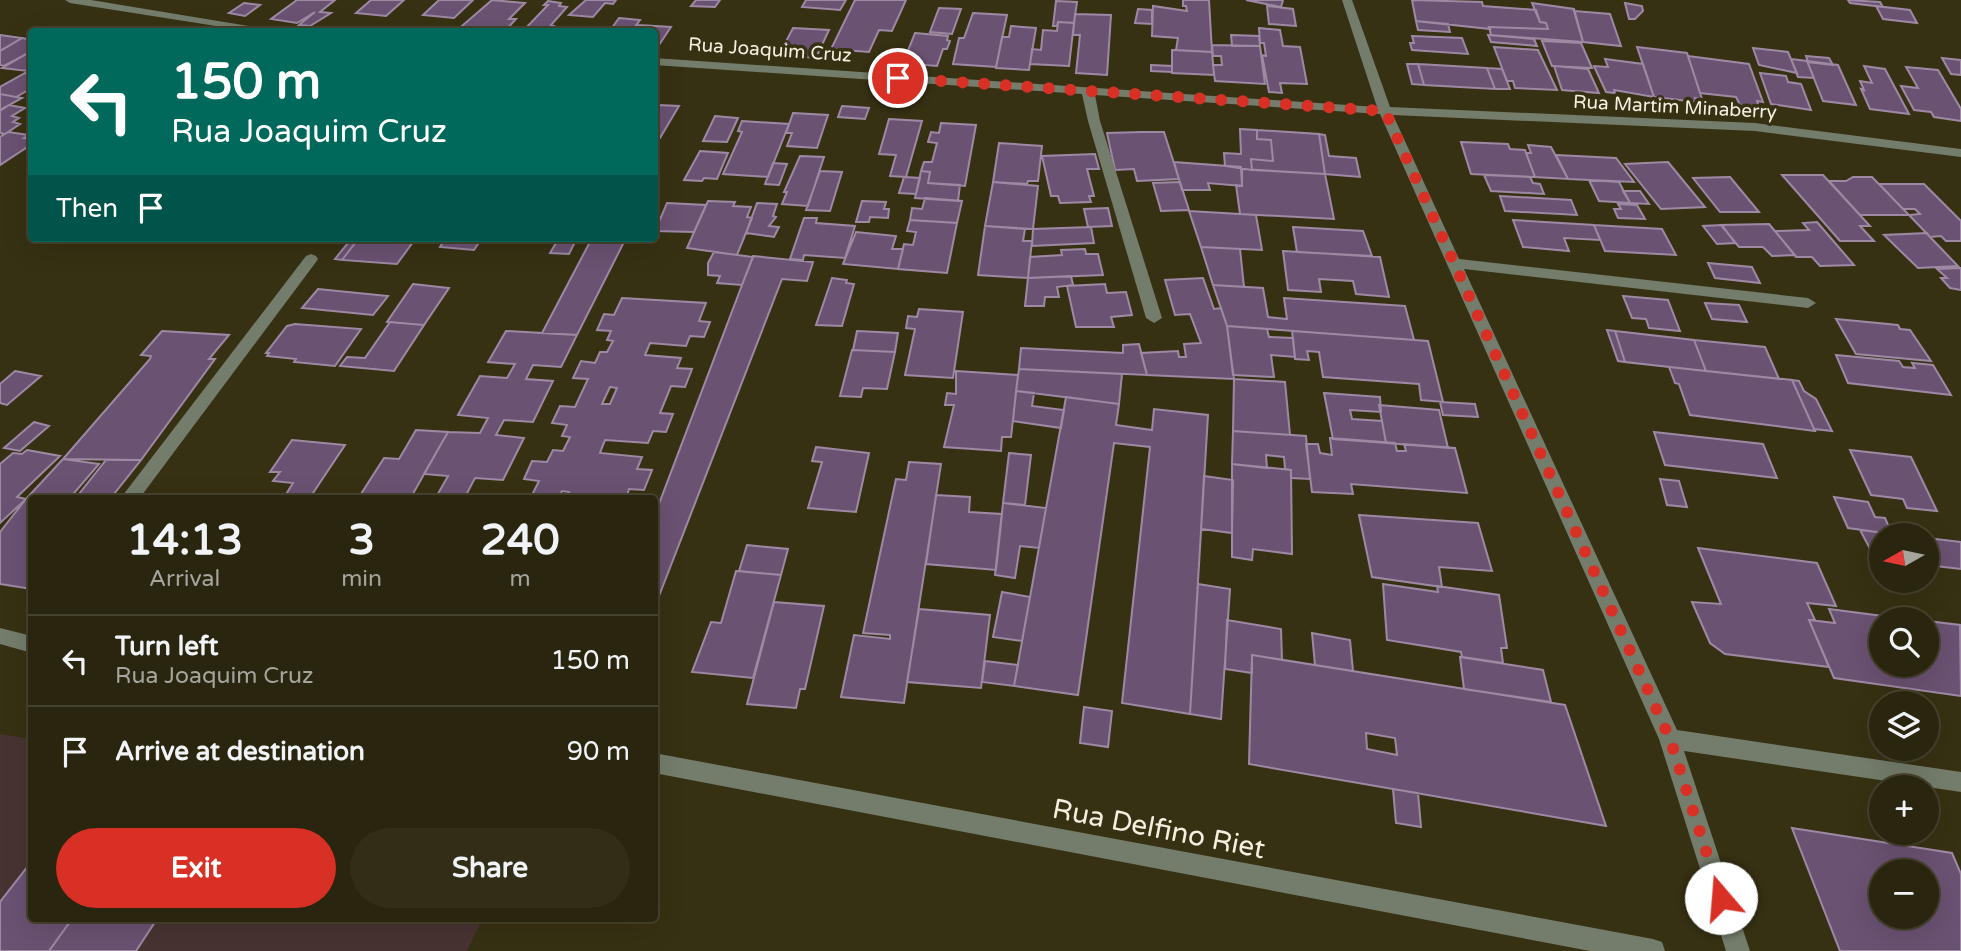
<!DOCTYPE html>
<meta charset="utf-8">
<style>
:root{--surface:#29250e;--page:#312d17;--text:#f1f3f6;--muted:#a5a59e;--line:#45422e;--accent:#d93025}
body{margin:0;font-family:"Varela Round",sans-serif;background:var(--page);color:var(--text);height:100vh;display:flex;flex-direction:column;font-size:26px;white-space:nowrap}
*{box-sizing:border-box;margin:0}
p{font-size:23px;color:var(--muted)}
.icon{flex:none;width:38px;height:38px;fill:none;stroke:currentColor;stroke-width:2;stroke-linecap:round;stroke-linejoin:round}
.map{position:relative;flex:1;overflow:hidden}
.panel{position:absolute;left:28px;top:495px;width:630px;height:427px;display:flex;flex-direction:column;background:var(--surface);border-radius:7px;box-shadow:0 7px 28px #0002,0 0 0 2px var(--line)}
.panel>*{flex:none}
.top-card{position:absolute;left:28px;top:28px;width:630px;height:214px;border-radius:7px;box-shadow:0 7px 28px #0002,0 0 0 2px var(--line);background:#00695c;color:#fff;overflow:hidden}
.needle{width:46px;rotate:261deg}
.buttons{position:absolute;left:1869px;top:523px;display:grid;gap:14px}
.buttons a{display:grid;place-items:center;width:70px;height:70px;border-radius:50%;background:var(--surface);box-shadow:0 7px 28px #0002,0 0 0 2px var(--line);font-size:35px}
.pin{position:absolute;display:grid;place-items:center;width:60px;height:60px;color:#fff;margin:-30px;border:4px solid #fff;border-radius:50%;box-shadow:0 2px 7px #0007}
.me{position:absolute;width:77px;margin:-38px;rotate:342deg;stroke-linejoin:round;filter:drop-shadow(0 0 5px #0008)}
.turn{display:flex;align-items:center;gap:24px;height:147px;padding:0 28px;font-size:32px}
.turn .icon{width:91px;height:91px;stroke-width:2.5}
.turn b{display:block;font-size:49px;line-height:60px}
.then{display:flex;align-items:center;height:66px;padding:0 28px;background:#0003;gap:14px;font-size:26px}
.eta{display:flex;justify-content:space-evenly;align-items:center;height:119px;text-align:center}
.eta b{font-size:42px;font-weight:700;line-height:49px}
.cta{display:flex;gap:14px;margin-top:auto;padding:14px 28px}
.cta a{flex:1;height:80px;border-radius:42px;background:var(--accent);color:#fff;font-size:28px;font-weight:700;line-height:80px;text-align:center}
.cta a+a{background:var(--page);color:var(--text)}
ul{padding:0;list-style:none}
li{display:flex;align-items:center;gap:21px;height:91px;padding:0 28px;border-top:2px solid var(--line)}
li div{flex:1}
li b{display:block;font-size:26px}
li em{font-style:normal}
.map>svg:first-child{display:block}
.education{fill:#473332}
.building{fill:#6a5272;stroke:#9e89a4;stroke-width:2;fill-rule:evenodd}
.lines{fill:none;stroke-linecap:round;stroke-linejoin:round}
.minor{fill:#747c6b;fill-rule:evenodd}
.route{stroke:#d93025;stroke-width:12;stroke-dasharray:0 21.6}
.labels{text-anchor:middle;stroke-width:7;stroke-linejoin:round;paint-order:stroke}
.far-street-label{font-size:19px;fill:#f3f0df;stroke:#373113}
.near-street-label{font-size:28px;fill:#f3f0df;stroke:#373113}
</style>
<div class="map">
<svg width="1961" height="951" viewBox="0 0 1961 951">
<rect width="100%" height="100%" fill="#373113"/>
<path class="education" d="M0 734 31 739 32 919H482L467 951H0Z"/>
<path class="building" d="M297 0H335L320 12 331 13 310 26 299 25 315 12 297 23 271 19Z
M371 0H404L386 16 356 13Z
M439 0H473L454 18 423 15Z
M492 0 525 3 509 19H516L504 32H455Z
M586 0H616L613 4 605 3 593 17 569 15Z
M696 0H720L715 7 691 6Z
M806 0H846L840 10 802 7Z
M855 0H906L892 31 879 30 869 52 831 49Z
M1183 0H1209L1212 52 1176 50 1178 38 1152 36 1153 6 1187 11 1186 6H1183Z
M1246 0H1283L1281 7Z
M1412 0 1482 2 1483 6 1536 10 1540 22 1546 23 1548 29 1489 27 1490 29 1416 21Z
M1848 0 1880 2 1883 7 1850 3Z
M548 1 561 3 559 6 567 7 551 25 554 26 549 32H522L548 5H544Z
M1056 1 1077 2 1074 23 1058 22 1057 26H1053Z
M244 3 260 5 245 16 229 13Z
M1532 3 1574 9 1583 42 1491 35 1489 27 1548 29 1546 23 1540 22Z
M1625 3 1642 6 1643 11 1635 19H1629Z
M1267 6 1293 9 1296 26 1269 24Z
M1876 6 1910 10 1917 23 1883 19Z
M939 8 961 9 952 34 930 32Z
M1138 9 1152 10V24L1135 23Z
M1574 11 1610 14 1621 46 1583 42Z
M973 13 1007 15 996 67 953 64 959 38H964Z
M1075 14 1111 15 1107 75 1076 73 1080 35H1073Z
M619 18 640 20 631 32H609Z
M1416 21 1448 24 1450 32 1418 30Z
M1058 22 1074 23 1069 66 1030 64 1032 49 1041 50 1043 30 1057 31Z
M638 25 671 27 655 51 654 32H633Z
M1011 26 1036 28 1029 70 996 68 1002 37H1009Z
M793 28 829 30 816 58 779 55Z
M1259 28 1280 30 1283 46 1300 47 1307 84 1280 83 1282 93 1269 92 1262 55 1266 56 1264 43H1260Z
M915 33 948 36 947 40 950 41 947 49H943L937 66 903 63Z
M0 35 22 38 0 51Z
M1231 35 1259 36 1260 46H1232Z
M1488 35 1534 39 1537 46 1491 42Z
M1412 36 1462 38 1468 54 1412 50 1410 43H1414Z
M22 38 32 40V51L4 66 0 65V51Z
M1542 41 1581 43 1592 68 1552 66Z
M1212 45 1260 46 1265 84 1215 81 1213 65H1222L1221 56H1213Z
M1494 47 1538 50 1557 90 1515 88 1513 81H1507Z
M1637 47 1687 53 1702 99 1695 98 1697 102 1654 97Z
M1753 48 1788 52 1797 73 1759 65Z
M1172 50 1212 52 1214 75 1172 73Z
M32 51V69L28 71 2 68Z
M1688 56 1749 64 1763 102 1757 101 1761 113 1743 111 1736 97 1700 93Z
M1806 56 1829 58 1833 65 1808 62Z
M1942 58 1961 60V75L1951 74Z
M1605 59 1643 64 1654 97 1614 90 1615 93 1606 92 1594 66 1608 67Z
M1791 59 1807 61 1814 78 1798 77Z
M1807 61 1838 65 1856 105 1823 101Z
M1407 64H1418L1424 85 1412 84Z
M1418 64 1487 68 1495 89 1424 85Z
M1151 65 1172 66V72L1151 71Z
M1554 66 1588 69 1599 93 1562 90Z
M1864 66 1885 69 1909 114 1870 109 1861 89 1864 90 1860 81 1872 83Z
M1906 67 1938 70 1961 109V121L1934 117 1931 112 1914 110 1901 86 1918 88Z
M1487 68 1502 69 1510 89H1495Z
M25 73 32 74V88L16 97 0 94V87Z
M1760 73 1786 76 1788 82 1801 84 1811 110 1771 104Z
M0 94 16 97 22 98 2 109H0Z
M9 105 25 108 12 116 19 118 13 122 20 124 5 134 0 133V111Z
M658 105 679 106 660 138H654V110Z
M842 106 869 108 865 119 838 117Z
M793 113 828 115 817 148 787 146 792 133H786Z
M715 116 738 118 727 142 703 141Z
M889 119 922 121 906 177 890 176 896 155 879 154Z
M742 121 789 124 768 177 723 174 742 132 738 131Z
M941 123 976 125 965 186 928 183 930 172 921 171 924 162H932L937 143 928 142 931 132 939 133Z
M1240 129 1257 130V139L1271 140 1273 161 1251 159 1252 170 1225 166 1224 153 1241 154Z
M1257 130 1319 134 1325 174 1252 170 1251 159 1273 161 1271 140 1257 139Z
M8 132 29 135 24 138 32 139V144L0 165V137Z
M1142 132H1164L1179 179 1137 181 1134 169 1115 170 1107 133Z
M1319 134 1325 135 1329 156 1356 158 1360 177 1325 174Z
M1461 142 1508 144 1510 149 1525 150 1535 177 1471 174Z
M999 143 1042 146 1038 181H1028L1027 184 993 182Z
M1528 145 1551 147 1568 179 1535 177 1526 153H1531Z
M700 151 728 153 717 179 704 178 702 181 684 180Z
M1095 154 1099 169H1087L1094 196H1089L1091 202 1060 203 1058 196H1051L1042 156Z
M1556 155 1616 158 1634 182 1568 179Z
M800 156 824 157 808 206 782 204 787 192H784Z
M1174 162 1241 167 1242 186 1208 183 1210 190H1182Z
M1668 162 1705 207 1661 209 1625 164Z
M773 163 787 164 779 185 765 184Z
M1242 169 1325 174 1334 219 1240 214 1236 185 1242 186Z
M820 171 842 172 830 211 806 210Z
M921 171 930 172 928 183 960 185 958 201 915 198Z
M1484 175 1530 177 1533 183 1540 184 1544 194 1491 191Z
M1782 175H1823L1870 226H1860L1874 241H1840Z
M904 177 920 178 916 194 899 193Z
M1730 177 1759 212H1720L1693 178Z
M1853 177H1872L1909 215H1860L1829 181H1846Z
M1589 180 1619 182 1630 203 1599 201Z
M993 182 1038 186 1033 229 985 226Z
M1180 182 1189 210 1161 211 1153 183Z
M1879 184H1924L1961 221V241H1946L1941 236 1930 237 1909 215 1920 214 1915 209H1903Z
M1623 191H1640L1649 204 1630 203Z
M1500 196 1571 200 1577 215 1505 211Z
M925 198 962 201 957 223 910 220 912 208 922 209Z
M708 201 735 202 733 206 751 207 747 217 752 218 737 255 687 248Z
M862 201 886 202 884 209H889L888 218 870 217 869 222H856Z
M667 203 706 205 694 232 655 231Z
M757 203 777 204 773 216 776 217 769 226 779 227 774 237 746 233Z
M1618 204 1637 205 1645 219 1618 218 1614 209H1621Z
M1108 208 1112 226 1088 227 1084 209Z
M1189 211 1256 215 1262 250 1201 247Z
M804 218H817L816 223 855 226 845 258 804 255 803 260 790 259Z
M910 220 957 223 947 273 898 269 904 244 913 245 916 232 907 231Z
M1513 220 1594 225 1600 240 1564 238 1569 251 1523 247Z
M1817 222 1854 265 1820 266 1812 257H1796L1775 231 1809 230 1803 223Z
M1769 224 1795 255 1772 256 1763 247H1739L1721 225Z
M1594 225 1662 229 1676 255 1605 251Z
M1722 225 1735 243 1717 244 1703 226Z
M985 226 1025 229 1023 241H1032L1028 278 978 275Z
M1091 227 1094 243 1032 246 1033 229Z
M1293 227 1363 231 1372 256 1297 252Z
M856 232 896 236 892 249H903L898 269 843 264Z
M1927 233 1930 237 1958 266 1918 268 1884 235Z
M352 238H359L342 260 335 259Z
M359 238H416L397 264 342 260Z
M446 238H482L474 250 440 247Z
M559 238H577L569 254 550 253Z
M592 238 625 240 577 335 542 333Z
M1201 247 1240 249 1244 287 1213 285Z
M1085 249 1086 254H1098L1103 275 1028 278 1030 257 1062 255 1061 250Z
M1283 251 1380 257 1389 297 1356 294 1353 281 1319 279 1321 292 1288 290Z
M714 252 753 257 742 285 717 283 720 276 708 275V263Z
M753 256 813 262 807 281 782 279 654 609V517Z
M1708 263 1752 267 1760 283 1715 278Z
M1961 268V290L1950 288 1941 278H1947L1937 269Z
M1071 276 1073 285 1057 287 1059 297H1045L1044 306H1025L1028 278Z
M832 278 847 280 846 283 854 284 842 326 816 325Z
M1203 278 1214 309 1221 308 1227 326 1234 379 1147 375 1141 353 1178 351 1179 357H1186L1184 344 1201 343 1190 314 1175 315 1165 280Z
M413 284 449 288 424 325 387 322Z
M1105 284 1107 293 1126 292 1132 315 1111 317 1114 327H1076L1067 286Z
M1213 285 1263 288 1268 317 1287 319 1284 298 1405 306 1414 340 1227 326Z
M318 289 388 296 373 315 302 308Z
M1623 296 1668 300 1680 331 1649 328 1646 319 1632 318Z
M622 298 706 303 699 321 710 322 704 337 690 336 686 346 650 343 645 355 681 358 677 368 692 369 685 387 671 386 660 413 673 414 666 432 653 431 648 443 605 440 600 453 642 457 637 469 652 470 644 490 629 489 626 499H596L598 495 591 494 589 499H566L569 492 562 491 558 499H530L539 481 524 479 532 461 547 462 553 450 563 451 570 437 562 436 567 425 552 423 560 406 575 407 588 379 573 378 581 361 595 363 600 352H607L613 341 607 340 611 331 597 330 604 314 614 315ZM610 387 617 388 610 404H602Z
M1705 303 1739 305 1747 322 1712 319Z
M919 309 963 312 953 378 905 375 915 329 906 328 908 316 917 317Z
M1836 319 1898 325 1900 329 1910 330 1931 361 1856 354Z
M390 322 424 325 394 371 340 366 347 357 365 358Z
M295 324 361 329 335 366 294 362 296 359 267 356 269 353H266L287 326Z
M1227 326 1267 329 1269 337 1293 338 1295 357 1271 355 1274 377 1233 375Z
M1607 330 1615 331 1625 362 1618 361Z
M162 331 229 335 209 359H215L141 460 63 459 150 359 151 356 141 355Z
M506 331 577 335 561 367 533 365 526 379 553 381 533 422 504 420 496 435 524 438 503 480 475 478 464 499H435L448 476 424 474 448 432 480 433 488 418 458 415 480 376 507 378 515 364 488 362Z
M857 331 898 333 895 352 853 350Z
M1292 331 1428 341 1443 402 1421 400 1419 384 1323 377 1319 352 1307 351 1309 360 1295 359Z
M1615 331 1694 340 1706 371 1625 362Z
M1694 340 1765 347 1779 379 1706 371Z
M1139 344 1147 375 1019 369 1021 348 1123 353V345Z
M852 350 895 352 887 389 863 388 861 397 840 396Z
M1836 355 1899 361 1903 367 1915 368 1912 363 1933 365 1951 395 1848 383Z
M1669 367 1792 380 1815 431 1690 415 1679 384 1675 383Z
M1019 369 1122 374 1119 404 1016 391Z
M15 371 41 376 7 405 0 403V384Z
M956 371 1018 375 1011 437H1002L1001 451 944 447 954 405H945L947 393 956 394Z
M1234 379 1285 382 1290 435 1233 431Z
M1792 380 1799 381 1804 391 1816 399 1832 431 1814 429Z
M1016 391 1034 393 1032 406 1064 410 1061 428 1013 421Z
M1324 393 1380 397 1381 412 1350 410 1352 419 1382 421 1386 443 1333 439Z
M1066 397 1119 404 1116 425 1152 430 1154 409 1208 415 1190 714 1122 703 1150 447 1114 443 1078 695 1014 686Z
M1440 402 1475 404 1478 417 1443 415Z
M1379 405 1439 410 1448 448 1386 443Z
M34 422 49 426 20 451 4 448Z
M416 430 448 432 410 499H380L381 496 361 494 384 458 399 459Z
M1233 431 1306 436 1310 479 1291 478V470L1285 469 1284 457 1266 455 1267 468 1232 464Z
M1654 432 1763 444 1777 478 1665 465Z
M1330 438 1395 443 1397 451H1406L1404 444 1455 448 1467 493 1351 484 1353 494 1312 492 1306 444H1318L1320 453 1332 455Z
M292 440 345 445 309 499H283L293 483 273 481 280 472H270Z
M816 447 869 453 856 512 808 508 822 462 812 461Z
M27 450 60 456 17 497 26 499 0 523V464L13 453 22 454Z
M1850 450 1911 457 1937 511 1907 508 1903 499 1871 495Z
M1009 453 1031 455 1025 505 1003 503Z
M63 459 99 464 69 499H26Z
M106 460H141L110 499H75Z
M909 462 941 464 904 703 841 697 854 635 890 639V635L863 633 896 479 906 480Z
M1232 464 1291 470 1292 554 1253 549 1252 560 1232 557Z
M1204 476 1233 480 1232 533 1201 529Z
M1660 479 1679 481 1687 507 1667 505Z
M936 495 970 497 969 512 1002 514 996 570 926 564Z
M1834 497 1868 502 1875 517 1885 518 1892 534 1848 528Z
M26 499 32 500V589L0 584V532Z
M1003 503 1046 508 1039 548 1020 546 1015 578 995 575Z
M1359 515 1478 523 1492 571 1439 567 1442 587 1372 577Z
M1860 530 1892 534 1903 536H1881V560H1876Z
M1927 538 1961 542V569L1927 565Z
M747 545 788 549 781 575 739 571Z
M1698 548 1817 563 1836 606 1807 603 1815 620H1809L1829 667 1725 654 1710 643 1692 602 1721 604Z
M736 571 781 575 753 678 692 672 711 622 721 623Z
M1198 584 1230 589 1221 719 1190 714Z
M1383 584 1438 592 1437 586 1499 595 1507 648H1501L1503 663 1462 657 1461 652 1387 640Z
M1002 592 1030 597 1022 641 993 637Z
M774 602 824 606 805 689H800L796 708 747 704Z
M919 609 990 615 981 688 907 682Z
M1829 609 1914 620H1881V665H1927V621L1960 625 1961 696 1834 678 1809 620 1835 623Z
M1227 620 1281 629 1282 660 1252 655V673L1225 669Z
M1312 633 1350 640 1353 671 1315 665Z
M1252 655 1565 705 1606 826 1249 764ZM1366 733 1395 738 1397 755 1367 749Z
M1460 657 1543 670 1551 702 1464 689Z
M985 661 1018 665 1014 686 982 682Z
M1084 707 1112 711 1108 747 1080 743Z
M1393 789 1418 793 1421 827 1396 823Z
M1792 828 1952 853 1961 874V951H1840ZM1881 872H1927V917H1881Z
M32 861V919H72L49 951H0V902Z
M72 919H144L155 922 136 951H49Z"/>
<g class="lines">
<path class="minor" d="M65 0H91L284 32H254L70 3Z
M1342 0H1352L1390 107 1755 123 1961 149V157L1755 131 1393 115 1459 259 1808 298 1816 303 1808 308 1464 269 1677 730 1961 772V792L1684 751 1750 951H1726L1659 739 1380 114 1095 95 1100 121 1162 318 1154 323 1146 318 1088 121 1082 94 654 65V58L1377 107Z
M311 254 316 256 318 259 316 262 139 499H120L306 256Z
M0 628 32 636V653L0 644Z
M654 753 1653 939 1662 942 1665 951H1590L654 773Z"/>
</g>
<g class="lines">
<path class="route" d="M898 78 1385 111 1670 739 1721 898"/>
</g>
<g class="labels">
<g class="far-street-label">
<text transform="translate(770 49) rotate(4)" y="7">Rua Joaquim Cruz</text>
<text transform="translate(1675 106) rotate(3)" y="7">Rua Martim Minaberry</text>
</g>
<g class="near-street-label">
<text transform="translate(1159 828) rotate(11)" y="10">Rua Delfino Riet</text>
</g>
</g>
</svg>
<div class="buttons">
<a><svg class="needle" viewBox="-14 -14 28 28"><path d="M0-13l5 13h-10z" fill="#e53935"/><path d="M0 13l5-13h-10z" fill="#a5a59e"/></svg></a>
<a><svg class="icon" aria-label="search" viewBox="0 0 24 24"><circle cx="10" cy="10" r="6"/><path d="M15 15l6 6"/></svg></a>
<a><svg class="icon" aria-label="layers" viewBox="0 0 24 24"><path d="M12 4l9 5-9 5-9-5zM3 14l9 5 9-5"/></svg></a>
<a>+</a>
<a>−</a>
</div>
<div class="pin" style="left:898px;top:78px;background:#d93025"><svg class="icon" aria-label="arrive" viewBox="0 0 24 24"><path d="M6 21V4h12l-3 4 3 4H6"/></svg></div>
<svg class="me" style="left:1721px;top:898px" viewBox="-20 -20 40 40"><circle r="19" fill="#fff"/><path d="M0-13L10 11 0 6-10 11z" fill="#d93025"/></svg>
<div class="top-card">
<div class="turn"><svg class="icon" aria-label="left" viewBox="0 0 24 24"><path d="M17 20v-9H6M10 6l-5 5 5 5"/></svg><div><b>150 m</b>Rua Joaquim Cruz</div></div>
<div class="then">Then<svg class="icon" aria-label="arrive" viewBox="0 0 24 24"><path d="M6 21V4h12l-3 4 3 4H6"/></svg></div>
</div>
<section class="panel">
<div class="eta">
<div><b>14:13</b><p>Arrival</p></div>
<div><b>3</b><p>min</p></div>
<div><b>240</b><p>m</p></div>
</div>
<ul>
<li><svg class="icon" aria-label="left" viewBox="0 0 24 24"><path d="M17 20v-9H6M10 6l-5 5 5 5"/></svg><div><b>Turn left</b><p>Rua Joaquim Cruz</p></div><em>150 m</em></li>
<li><svg class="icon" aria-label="arrive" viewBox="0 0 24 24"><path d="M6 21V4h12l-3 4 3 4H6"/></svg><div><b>Arrive at destination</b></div><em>90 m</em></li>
</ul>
<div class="cta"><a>Exit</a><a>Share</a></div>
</section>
</div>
